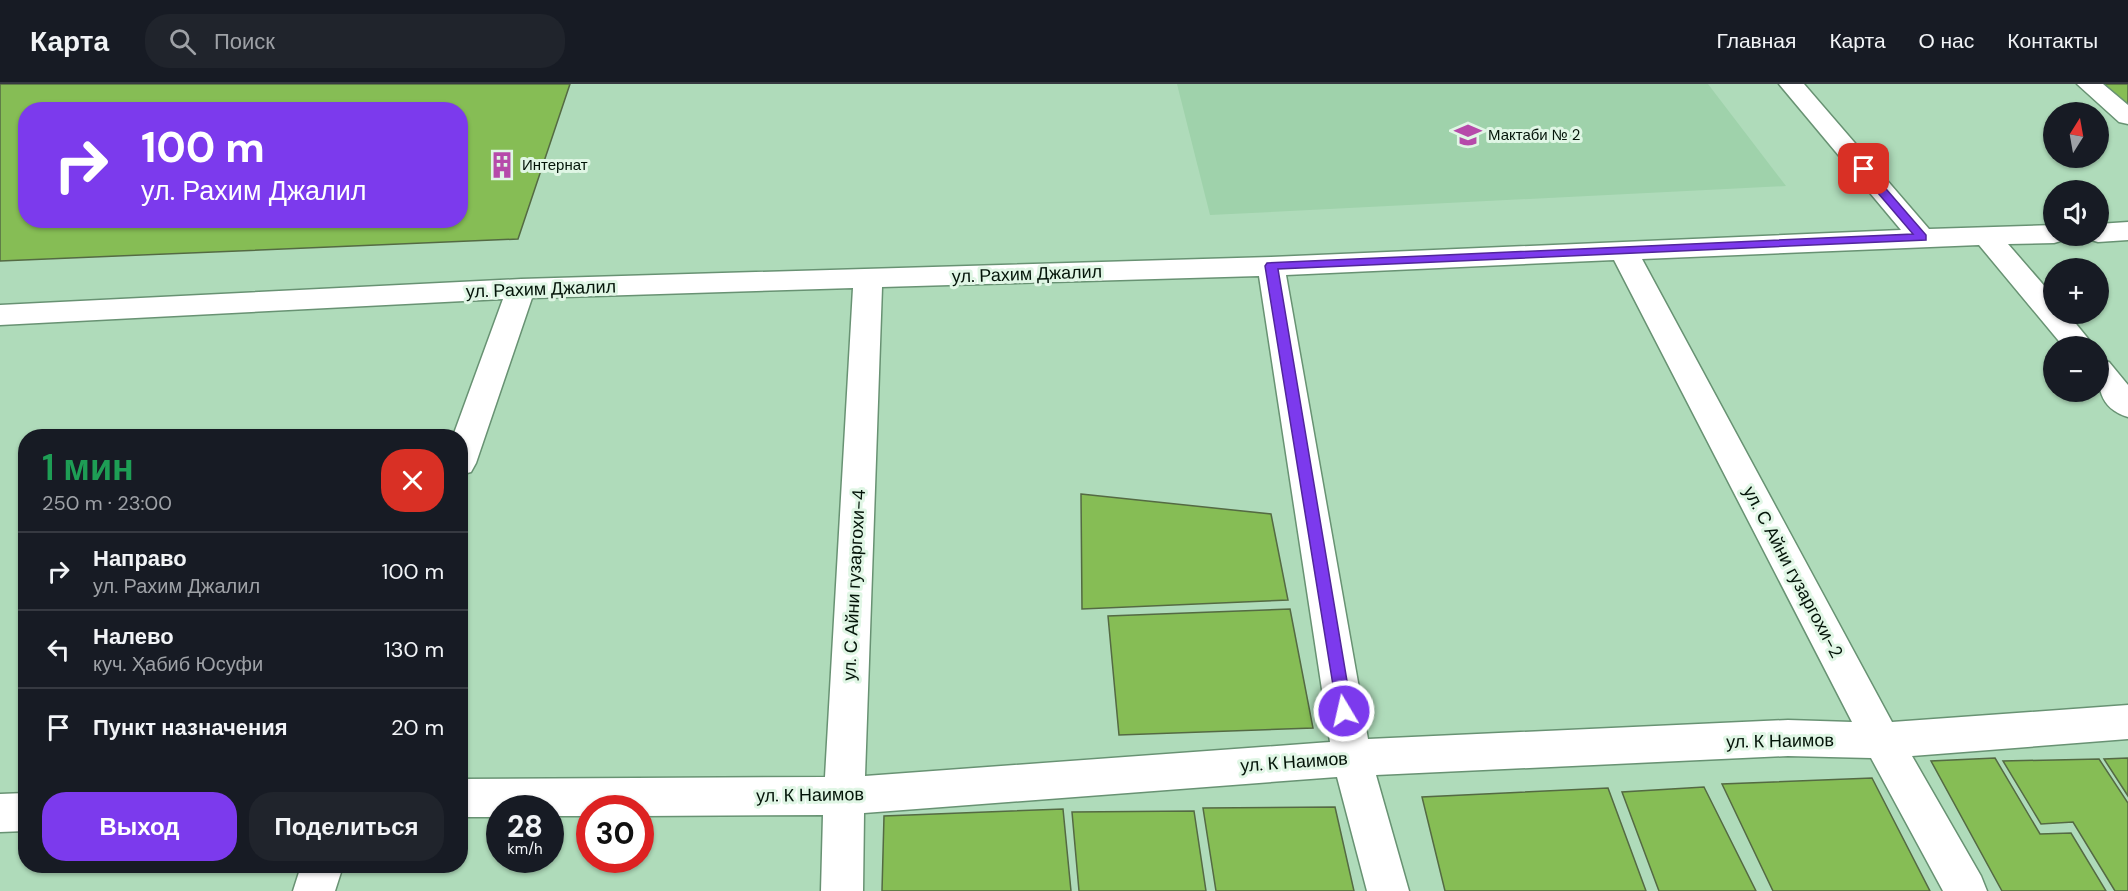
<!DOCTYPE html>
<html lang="ru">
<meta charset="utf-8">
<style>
:root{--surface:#171b24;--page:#20242c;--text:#f1f3f6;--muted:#9ea1a6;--line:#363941;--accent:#7c3aed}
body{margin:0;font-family:"DM Sans",sans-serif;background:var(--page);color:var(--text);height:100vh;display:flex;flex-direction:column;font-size:22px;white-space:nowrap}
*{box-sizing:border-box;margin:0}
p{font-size:20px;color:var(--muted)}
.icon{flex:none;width:33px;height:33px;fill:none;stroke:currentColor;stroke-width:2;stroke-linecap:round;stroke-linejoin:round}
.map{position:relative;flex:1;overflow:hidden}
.panel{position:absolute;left:18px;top:345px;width:450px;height:444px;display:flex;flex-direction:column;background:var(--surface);border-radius:24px;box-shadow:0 2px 4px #0004}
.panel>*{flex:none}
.banner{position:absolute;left:18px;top:18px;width:450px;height:126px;border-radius:24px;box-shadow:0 2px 4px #0004;background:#7c3aed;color:#fff;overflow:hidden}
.needle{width:39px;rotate:11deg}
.fabs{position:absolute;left:2043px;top:18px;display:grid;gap:12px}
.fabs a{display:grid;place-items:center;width:66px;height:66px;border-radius:50%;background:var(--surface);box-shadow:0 2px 4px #0004;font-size:30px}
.speed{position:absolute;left:486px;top:711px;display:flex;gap:12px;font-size:30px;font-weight:700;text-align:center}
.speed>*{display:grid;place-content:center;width:78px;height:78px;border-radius:50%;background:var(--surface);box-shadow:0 2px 4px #0004;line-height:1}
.speed small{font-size:15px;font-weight:400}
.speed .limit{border:9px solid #d22;background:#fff;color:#111}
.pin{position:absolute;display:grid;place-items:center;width:51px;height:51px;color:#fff;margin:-26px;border-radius:12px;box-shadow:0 3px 9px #0006}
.me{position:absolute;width:66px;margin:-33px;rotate:351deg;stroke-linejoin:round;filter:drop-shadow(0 0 4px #0008)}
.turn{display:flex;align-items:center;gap:21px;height:126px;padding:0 24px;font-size:27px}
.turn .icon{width:78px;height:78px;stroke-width:2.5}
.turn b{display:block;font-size:42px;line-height:51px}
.round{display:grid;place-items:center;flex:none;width:63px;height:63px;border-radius:24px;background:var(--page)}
.headline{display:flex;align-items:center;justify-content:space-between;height:102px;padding:0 24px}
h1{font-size:36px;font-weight:600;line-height:45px;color:#1e9e55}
.cta{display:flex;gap:12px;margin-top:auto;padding:12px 24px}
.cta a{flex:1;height:69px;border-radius:24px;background:var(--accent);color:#fff;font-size:24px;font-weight:600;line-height:69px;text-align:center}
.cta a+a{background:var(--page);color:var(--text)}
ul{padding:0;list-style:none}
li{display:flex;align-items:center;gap:18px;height:78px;padding:0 24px;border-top:2px solid var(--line)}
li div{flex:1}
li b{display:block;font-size:22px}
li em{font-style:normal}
header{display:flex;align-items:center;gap:36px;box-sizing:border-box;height:84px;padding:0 30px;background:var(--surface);border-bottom:2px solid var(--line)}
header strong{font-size:28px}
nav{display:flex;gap:33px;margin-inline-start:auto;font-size:21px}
.search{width:420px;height:54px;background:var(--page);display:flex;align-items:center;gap:15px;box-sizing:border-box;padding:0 21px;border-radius:24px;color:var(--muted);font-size:22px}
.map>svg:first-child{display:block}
.built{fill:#9fd2ab}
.building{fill:#86bd55;stroke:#546a43;stroke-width:1.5;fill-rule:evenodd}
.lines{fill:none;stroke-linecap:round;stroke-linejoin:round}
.minor-casing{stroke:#689273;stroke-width:3}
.minor{fill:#fff;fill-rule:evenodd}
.route{fill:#7c3aed;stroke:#51269a;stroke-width:1.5}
.labels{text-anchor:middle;stroke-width:6;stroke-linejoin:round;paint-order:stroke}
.far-poi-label{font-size:15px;fill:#041409;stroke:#e0f6e5;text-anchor:start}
.street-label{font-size:18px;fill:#041409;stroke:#e0f6e5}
</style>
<header>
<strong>Карта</strong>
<div class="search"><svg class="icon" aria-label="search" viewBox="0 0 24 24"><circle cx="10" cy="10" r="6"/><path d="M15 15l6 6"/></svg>Поиск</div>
<nav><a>Главная</a><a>Карта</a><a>О нас</a><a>Контакты</a></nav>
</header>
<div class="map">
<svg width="2128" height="807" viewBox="0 0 2128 807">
<rect width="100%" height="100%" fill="#afdbba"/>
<path class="built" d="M1177 0H1708L1786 102 1210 131Z"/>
<path class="building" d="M0 0H570L518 155 0 177ZM26 26H460V136H26Z
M2102 0H2128V22Z
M1081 410 1271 430 1288 516 1082 525Z
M1290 525 1313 644 1119 651 1108 532Z
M1995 674 2040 750 2071 749 2106 807H2002L1931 677Z
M2128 674V712L2104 675Z
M2099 675 2128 719V807H2115L2073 738 2041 740 2003 677Z
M1872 694 1930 807H1773L1722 700Z
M1704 703 1756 807H1659L1622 708Z
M1608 704 1646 807H1445L1422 713Z
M1335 723 1354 807H1216L1203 724Z
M1063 725 1071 807H882L884 732Z
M1194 727 1206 807H1079L1072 728Z"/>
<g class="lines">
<defs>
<path id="minor" d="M1779 0H1804L1929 145 2054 141V152H2067L2064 156 2054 159 2008 160 2054 213V230H2068L2094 262H2063L1979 161 1642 175 1892 638 2128 621V655L1912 672 1981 792 1987 807H1943L1871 674 1788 672 1376 691 1409 807H1367L1337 693 864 729 863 807H821L823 731 640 732V724H590V732H550V724H500V733H460V695L825 693 853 204 532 214 476 379 471 388 460 391V352H453L503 215 0 241V221L521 195 1271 173 1901 146ZM1614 176 1852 638 1788 636 1368 655 1286 191ZM1259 192 1330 658 865 692 882 203Z
M2077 0H2103L2128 21V40L2119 38Z
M2128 138V156L2098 158 2088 155 2086 152H2098V140Z
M2098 275 2109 278 2128 301V333C2098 324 2098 302 2098 275Z
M26 709V747L0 748V710Z
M301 782H343L335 807H293Z"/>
</defs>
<use href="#minor" class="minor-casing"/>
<use href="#minor" class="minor"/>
</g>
<path class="route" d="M1864 82 1867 83 1926 151V156L1278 185 1352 627 1350 632 1344 634 1338 632 1265 182 1267 179 1913 150 1860 88 1858 85Z"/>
<defs>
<symbol id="school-bare" viewBox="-9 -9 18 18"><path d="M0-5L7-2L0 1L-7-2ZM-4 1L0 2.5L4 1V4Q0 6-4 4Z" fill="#b64aaa" stroke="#e0f6e5" stroke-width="2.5" paint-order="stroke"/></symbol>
<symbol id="building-bare" viewBox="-9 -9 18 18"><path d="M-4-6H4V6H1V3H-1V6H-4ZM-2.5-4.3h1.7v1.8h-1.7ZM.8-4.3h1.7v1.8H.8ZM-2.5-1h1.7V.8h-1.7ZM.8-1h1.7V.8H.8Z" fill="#b64aaa" stroke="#e0f6e5" stroke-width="2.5" paint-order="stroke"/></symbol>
</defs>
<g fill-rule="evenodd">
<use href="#school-bare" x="1449" y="32" width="38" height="38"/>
<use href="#building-bare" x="483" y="62" width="38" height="38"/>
</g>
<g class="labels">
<g class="far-poi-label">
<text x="1488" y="56">Мактаби № 2</text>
<text x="522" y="86">Интернат</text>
</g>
<g class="street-label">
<text transform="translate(1027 190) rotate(-2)" y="6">ул. Рахим Джалил</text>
<text transform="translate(541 205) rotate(-2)" y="6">ул. Рахим Джалил</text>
<text transform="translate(1793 488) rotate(62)" y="6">ул. С Айни гузаргохи-2</text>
<text transform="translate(854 501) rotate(-87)" y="6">ул. С Айни гузаргохи-4</text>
<text transform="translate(1780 657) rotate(-1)" y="6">ул. К Наимов</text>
<text transform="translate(1294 678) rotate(-4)" y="6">ул. К Наимов</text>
<text transform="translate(810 711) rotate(-1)" y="6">ул. К Наимов</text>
</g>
</g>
</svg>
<div class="fabs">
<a><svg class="needle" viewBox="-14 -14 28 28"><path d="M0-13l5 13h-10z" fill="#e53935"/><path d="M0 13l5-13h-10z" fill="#9ea1a6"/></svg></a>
<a><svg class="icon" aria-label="sound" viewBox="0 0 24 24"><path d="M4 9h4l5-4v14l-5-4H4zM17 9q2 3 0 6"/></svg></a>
<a>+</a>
<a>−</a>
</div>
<div class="speed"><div>28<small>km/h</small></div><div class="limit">30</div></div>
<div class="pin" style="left:1864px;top:85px;background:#d93025"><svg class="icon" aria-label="arrive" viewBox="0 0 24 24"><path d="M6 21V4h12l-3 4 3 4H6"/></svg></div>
<svg class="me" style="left:1344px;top:627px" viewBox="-20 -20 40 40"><circle r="17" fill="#7c3aed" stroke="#fff" stroke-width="3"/><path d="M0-11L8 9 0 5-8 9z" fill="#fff"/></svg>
<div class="banner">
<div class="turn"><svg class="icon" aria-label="right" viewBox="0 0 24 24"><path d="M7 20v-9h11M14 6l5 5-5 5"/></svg><div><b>100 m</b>ул. Рахим Джалил</div></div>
</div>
<section class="panel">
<div class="headline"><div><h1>1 мин</h1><p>250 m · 23:00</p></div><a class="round" style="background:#d93025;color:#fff"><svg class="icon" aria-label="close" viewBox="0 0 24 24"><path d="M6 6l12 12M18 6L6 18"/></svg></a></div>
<ul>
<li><svg class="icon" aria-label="right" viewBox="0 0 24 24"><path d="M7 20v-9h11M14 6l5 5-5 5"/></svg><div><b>Направо</b><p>ул. Рахим Джалил</p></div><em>100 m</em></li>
<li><svg class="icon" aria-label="left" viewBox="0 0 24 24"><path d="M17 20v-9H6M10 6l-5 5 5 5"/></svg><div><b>Налево</b><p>куч. Ҳабиб Юсуфи</p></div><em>130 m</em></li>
<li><svg class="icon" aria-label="arrive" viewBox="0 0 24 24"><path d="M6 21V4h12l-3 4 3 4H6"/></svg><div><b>Пункт назначения</b></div><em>20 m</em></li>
</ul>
<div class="cta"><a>Выход</a><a>Поделиться</a></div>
</section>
</div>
